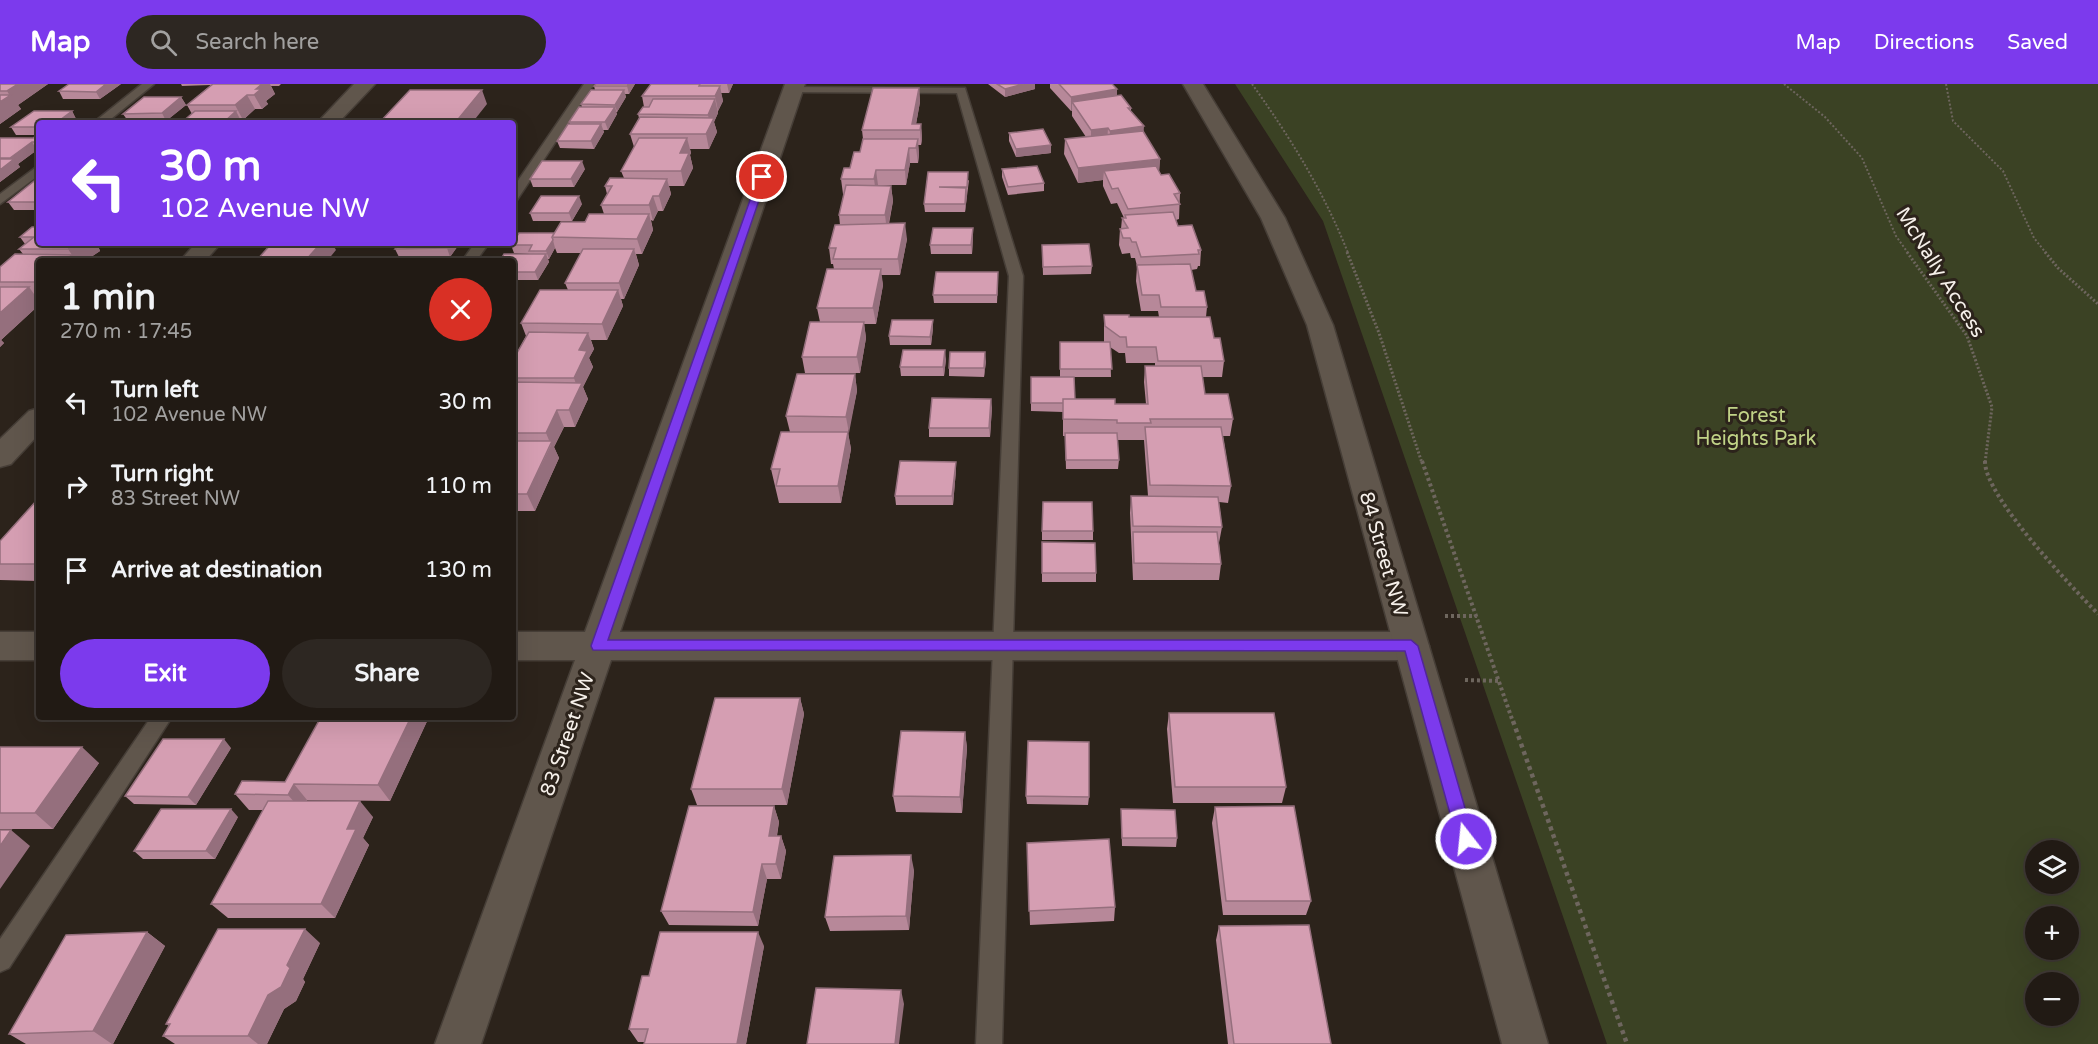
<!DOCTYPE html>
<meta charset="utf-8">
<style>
:root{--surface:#211a14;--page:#2d2722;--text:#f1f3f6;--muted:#a2a1a0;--line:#3e3834;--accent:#7c3aed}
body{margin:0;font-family:"Varela Round",sans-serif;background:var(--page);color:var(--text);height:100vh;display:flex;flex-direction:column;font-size:22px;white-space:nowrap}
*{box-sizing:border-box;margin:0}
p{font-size:20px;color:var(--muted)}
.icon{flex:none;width:33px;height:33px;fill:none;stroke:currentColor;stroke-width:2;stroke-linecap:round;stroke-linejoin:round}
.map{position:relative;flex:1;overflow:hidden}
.sheet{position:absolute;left:36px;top:174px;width:480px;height:462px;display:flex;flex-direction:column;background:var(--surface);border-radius:6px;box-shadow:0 6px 24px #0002,0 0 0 2px var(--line)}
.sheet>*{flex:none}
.top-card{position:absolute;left:36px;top:36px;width:480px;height:126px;border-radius:6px;box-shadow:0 6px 24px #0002,0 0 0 2px var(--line);background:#7c3aed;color:#fff;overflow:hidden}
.fabs{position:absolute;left:2025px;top:756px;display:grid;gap:12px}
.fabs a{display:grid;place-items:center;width:54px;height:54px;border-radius:50%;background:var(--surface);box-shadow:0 6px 24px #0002,0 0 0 2px var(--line);font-size:30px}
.pin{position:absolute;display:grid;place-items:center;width:51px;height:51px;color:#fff;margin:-26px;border:3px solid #fff;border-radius:50%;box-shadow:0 2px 6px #0007}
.me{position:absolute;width:66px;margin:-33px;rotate:344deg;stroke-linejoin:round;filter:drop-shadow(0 0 4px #0008)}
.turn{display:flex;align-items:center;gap:21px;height:126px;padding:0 24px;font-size:27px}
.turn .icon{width:78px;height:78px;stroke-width:2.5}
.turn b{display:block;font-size:42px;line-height:51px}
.round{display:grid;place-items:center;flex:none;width:63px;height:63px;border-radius:32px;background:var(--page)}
.head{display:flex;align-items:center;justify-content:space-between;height:102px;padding:0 24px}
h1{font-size:36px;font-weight:700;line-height:45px}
.action{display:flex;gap:12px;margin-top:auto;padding:12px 24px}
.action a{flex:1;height:69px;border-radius:36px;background:var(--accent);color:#fff;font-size:24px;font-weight:700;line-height:69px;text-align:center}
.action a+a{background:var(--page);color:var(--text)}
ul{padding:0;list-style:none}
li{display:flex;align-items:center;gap:18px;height:84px;padding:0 24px}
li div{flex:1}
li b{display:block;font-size:22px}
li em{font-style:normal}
header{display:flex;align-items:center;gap:36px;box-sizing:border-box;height:84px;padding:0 30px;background:var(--accent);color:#fff}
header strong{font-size:28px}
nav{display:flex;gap:33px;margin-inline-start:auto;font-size:21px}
.search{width:420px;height:54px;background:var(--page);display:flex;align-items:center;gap:15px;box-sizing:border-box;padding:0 21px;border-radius:33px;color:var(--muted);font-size:22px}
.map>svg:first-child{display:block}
.green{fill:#3b4224;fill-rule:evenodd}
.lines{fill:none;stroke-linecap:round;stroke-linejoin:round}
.service-casing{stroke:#463e37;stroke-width:3}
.minor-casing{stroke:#463e37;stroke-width:3}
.secondary-casing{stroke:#463e37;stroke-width:3}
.path-far3{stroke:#6e665e;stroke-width:2;stroke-dasharray:2 2;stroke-linecap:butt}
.path-far2{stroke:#6e665e;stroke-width:3;stroke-dasharray:2 2;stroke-linecap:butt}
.path-far1{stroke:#6e665e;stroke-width:4;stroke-dasharray:3 3;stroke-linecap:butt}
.path{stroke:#6e665e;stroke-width:4.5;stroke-dasharray:4 4;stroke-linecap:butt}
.service{fill:#60564c;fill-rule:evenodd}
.minor{fill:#60564c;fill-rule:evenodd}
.secondary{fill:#60564c;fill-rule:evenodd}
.wall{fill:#b78899;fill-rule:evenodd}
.shaded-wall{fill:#956f7d}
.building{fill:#d59eb2;stroke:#956f7d;stroke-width:1.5}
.route{fill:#7c3aed;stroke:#51269a;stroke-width:1.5}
.labels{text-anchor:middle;stroke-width:6;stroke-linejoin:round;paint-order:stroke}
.street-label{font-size:20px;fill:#f6f0ea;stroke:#2c231b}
.park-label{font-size:20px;fill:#c1d387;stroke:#2c231b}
</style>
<header>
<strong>Map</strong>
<div class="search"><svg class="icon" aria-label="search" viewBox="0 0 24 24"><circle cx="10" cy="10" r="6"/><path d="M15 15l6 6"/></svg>Search here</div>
<nav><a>Map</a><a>Directions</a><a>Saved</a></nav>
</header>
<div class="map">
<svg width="2098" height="960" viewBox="0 0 2098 960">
<rect width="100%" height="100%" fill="#2c231b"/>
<path class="green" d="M1235 0H2098V960H1607L1323 137ZM2036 766H2068V800H2036ZM2068 832V866H2036V832ZM2068 898V932H2036V898Z"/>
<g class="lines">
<defs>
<path id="service" d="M142 0H154L106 39H93Z
M584 0H594L517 116 513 117V104Z
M792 3 965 4 1023 192 1002 960H976L1009 192 957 9 788 8 787 6Z
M39 81V91L0 120V110Z
M475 159H489L476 177H462Z
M151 633H172L9 884 0 888V855Z"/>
<path id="minor" d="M354 0H375L338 39H317Z
M785 0H805L620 548H1411L1423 552 1429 562 1423 572 1411 576H611L481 960H435L575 576H513V548H585Z
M196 159H221L205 177H180Z
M39 324V350L11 380 0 383V355L29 327Z
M0 548H39V576H0Z"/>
<path id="secondary" d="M1183 0H1203L1285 134 1333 241 1548 960H1502L1307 241 1261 134Z"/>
</defs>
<use href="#service" class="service-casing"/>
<use href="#minor" class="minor-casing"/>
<use href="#secondary" class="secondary-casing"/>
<path class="path-far3" d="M1252 0C1290 53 1324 108 1348 169
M1784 0 1825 33 1862 74 1896 152 1908 169
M1946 0 1953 37 2003 87 2034 154 2046 169"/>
<path class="path-far2" d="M1347 168 1379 249 1422 379
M1907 168 1967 252 1992 323 1985 379
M2045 168 2058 184 2098 220"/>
<path class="path-far1" d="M1422 377 1513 638
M1985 377C1984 412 2072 503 2098 530
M1445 532H1477
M1465 596 1500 597"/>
<path class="path" d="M1513 637 1627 960"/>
<use href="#service" class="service"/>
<use href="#minor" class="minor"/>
<use href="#secondary" class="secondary"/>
</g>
<path class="wall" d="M0 0H48L18 21 21 25 0 40Z
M121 0 100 15H63L59 7Z
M181 0H281L279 2H271L275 10 266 17 268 20 262 25H255L243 36H240L242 39 192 30 187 21 211 1 182 2Z
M635 0 629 10H625L626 13 617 28H616L617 30 608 46H603L604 48 594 65 560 64 557 57 570 40 569 38 582 23 581 20 595 6 594 2Z
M651 0H733L729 9H721L723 17 718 27V29L714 38 717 48 709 65H690L691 69 690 71 693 84 684 102H669L671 110 663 127H658L653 137 651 136 653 146 642 170H636L639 181 624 215H621L623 222 607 256H591L594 265 589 274 593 283 583 303 588 315 575 343H564L554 363 559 374 535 427H513V276L526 252 521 239 568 206 565 199 581 169H557L555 164 549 175H548L549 178 538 196H513V177L530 170 514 169 511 161 554 149 604 130 601 121 607 110 605 102 624 94 621 87 634 63 630 50 639 34 638 30 644 23 642 12Z
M988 0H1035V5L1005 13Z
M1050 0H1112L1117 12 1131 24V28L1160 75 1159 87 1161 91 1180 109 1179 135 1176 136 1178 142 1201 166 1200 182H1198L1197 185 1191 186 1196 207 1207 223 1206 233 1214 254 1224 277 1222 293H1202L1205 310 1233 335 1230 352H1223L1231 402 1228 419 1219 418 1222 443 1219 459 1221 480 1219 496H1133L1130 429 1131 412H1148L1144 356H1117L1119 376 1118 385H1066L1065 352H1063V328L1031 327V319L1060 293V258H1104V231L1129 233H1159L1158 227H1141L1136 197 1137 182 1135 174H1131L1130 169 1122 170 1119 161 1120 145H1121L1122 134H1124L1117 119 1111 120 1103 102V96L1078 99 1064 70 1065 55 1086 53 1072 32V27H1071L1050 4ZM1110 263 1119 269H1125L1126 279H1155V282H1145L1144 298 1146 320H1115L1075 315 1074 293H1111Z
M919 4 920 18 916 40H921L922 55 921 61H918L919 70 918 79H910L906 101H878L891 102 893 117 889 140 907 155 900 191H881L883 201 876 240H864L866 254 860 289H805L802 273 820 238 817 224 834 185 833 180H831L829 164 840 141 839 131 844 110H843L841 95 850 84 860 68 863 55 862 46Z
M181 13 186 21 166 37H128L123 30Z
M34 27H72L76 35 71 39H39V66H37L18 80 20 83 0 98V54H33L38 51H16L11 43Z
M1009 49 1051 61V69L1016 73 1009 57Z
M585 85 574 103H533L530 95Z
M1002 85 1044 99V107L1008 111 1002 93Z
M39 94V126H14L8 118Z
M969 96 965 128H925L924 120Z
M582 120 572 137H533L530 129Z
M32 143 98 162 100 167 85 177H39V214H37L39 221 1 256 4 259 0 263V183L23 170 19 165 25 160 20 153Z
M973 144V152L972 170H931L930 161Z
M375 159H460L450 173H399L395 165 398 161 375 160Z
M1042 161 1092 182 1091 190 1043 191Z
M998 196 997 219H934L933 211Z
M933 244 931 261H890L889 252Z
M946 275 944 292H901L900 283Z
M986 277 984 293 949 292V284Z
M855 290 857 307 848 349 851 365 841 419H779L771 385 790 348 786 332Z
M992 323 990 353H929V344Z
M956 378V386L953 421H896L895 412Z
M39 416V497L0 496V457Z
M1042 447H1093V456H1042Z
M1042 458 1096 489V498H1042Z
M800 614 804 630 787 721H697L691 705Z
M1169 629 1286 703 1282 719H1173L1167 645Z
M321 633H429L390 717 307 716V717L373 733 363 754 369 761 335 834H228L211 820 263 726H249L235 710 285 698Z
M965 648 967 664 962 729 896 728 893 712Z
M0 663 99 679 53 745H0Z
M231 664 196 721 134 720 125 712Z
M1026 712 1089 713 1088 721 1027 720Z
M774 722 779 738 777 752H781L786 767 781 795H767L758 842 669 841 661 827Z
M1215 723 1311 817 1306 831H1223L1212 739Z
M1121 725 1177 754 1176 763 1122 762Z
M238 733 215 775H143L134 767Z
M1027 759 1115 823 1114 837 1030 841Z
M914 786 909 846 830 847 825 833Z
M1219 842 1331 960H1228L1216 856Z
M147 848 165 862 113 960H26L9 950Z
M320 859 303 895 305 898 296 917 284 925 267 960H175L163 952 169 942 166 940Z
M764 862 746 960H644L645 958H638L629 945 649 892Z"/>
<path class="shaded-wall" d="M18 0H48L18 21 21 25 0 40V18L10 12 7 7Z
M106 0H121L100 15 96 8Z
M262 0H270L275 10 266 17 268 20 262 25 254 11 256 5Z
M629 0H635L629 10 627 2Z
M727 0H733L729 9Z
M1024 0H1035V5L1005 13V5Z
M720 2 723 17 718 27 715 12Z
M919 4 920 18 915 46 912 40Z
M1117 5V20L1072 18V27H1071V13Z
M482 6 487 20 472 39H455Z
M624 6 626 13 617 28 615 21Z
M247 11 255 25 243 36 235 21Z
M181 13 186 21 166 37 162 29Z
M715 15 718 29 714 38 717 48 709 65 706 50 710 41 708 31Z
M615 23 617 30 608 46 605 38Z
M72 27 76 35 71 39H56Z
M236 27 242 39H223Z
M601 40 604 48 594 65 591 57Z
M921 40 922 55 921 61 920 46Z
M1144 42 1143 57 1109 62 1110 47Z
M1108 44 1107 59 1091 61V46Z
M687 54 691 69 690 71 693 84 684 102 681 87 680 69Z
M918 55 919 70 918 79 916 64Z
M32 58 37 66 18 80 20 83 0 98V86L12 77 10 74Z
M1051 61V69L1016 73V65Z
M909 64 910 79 906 101 905 86Z
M1160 75 1159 90 1104 87 1103 96 1078 99V84Z
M582 77 585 85 574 103 571 95Z
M876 86 878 101 876 110 874 95Z
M667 95 671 110 663 127 659 112Z
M891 102 893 117 887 147 885 131Z
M966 104 967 112 965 128V120Z
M579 112 582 120 572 137 569 129Z
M653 112 658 127 653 137 649 121Z
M649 130 653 146 642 170 637 155Z
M905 139 907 155 900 191 898 175Z
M973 144V152L972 170 971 161Z
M553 156 555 164 549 175 546 167Z
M78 159H101L98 162 100 167 85 177H76L68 165Z
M321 159H332L336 166 327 177H305Z
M451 159H460L450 173 447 164Z
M634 165 639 181 624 215 619 199Z
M546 170 549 178 538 196 535 188Z
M72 171 76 177H64Z
M881 185 883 201 876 240 873 224Z
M29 203 39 217V221L1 256 0 255V229Z
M618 206 623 222 607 256 602 240Z
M933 236V244L931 261 930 253Z
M864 238 866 254 860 289 857 273Z
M588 249 594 265 589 274 593 283 583 303 588 315 575 343 569 326 578 306 574 294 579 266Z
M0 255 4 259 0 263Z
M945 266 946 275 944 292 943 283Z
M985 268 986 277 984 293V284Z
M855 290 857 307 849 349 846 333Z
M991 315 992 323 990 353 989 344Z
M557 326 564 343 554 363 559 374 535 427 527 410 551 361 546 349Z
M848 348 851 365 841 419 838 402Z
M956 378V386L953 421 952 412Z
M513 428 516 435 513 441Z
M800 614 804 630 787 721 782 705Z
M411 633H429L390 717 378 701Z
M965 648 967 664 962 729 960 713Z
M224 655 231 664 196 721 188 713Z
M82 663 99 679 53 745 35 729Z
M294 700 307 716 302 727 288 711Z
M360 717 373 733 363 754 369 761 335 834 321 820 347 745Z
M774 722 779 738 774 767 769 752Z
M231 725 238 733 215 775 206 767Z
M11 746 30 762 0 805V762Z
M781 752 786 767 781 795 776 780Z
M911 771 914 786 909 846 906 832Z
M762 780 767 795 758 842 753 828Z
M305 845 320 859 303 895 305 898 296 917 284 925 267 960H258L248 952 268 911 287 881Z
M147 848 165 862 113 960H112L93 947Z
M758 848 764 862 746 960H737Z
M901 906 904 920 899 960H895Z"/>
<path class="building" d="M0 0H18L7 7H0Z
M69 0H106L96 8 59 7Z
M213 0H262L256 5H261L254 11H247L235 21H187Z
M596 0H629L627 2H594Z
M651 0H700L699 2H720L715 12H642Z
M997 0H1024L1005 5Z
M1059 0H1112L1117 5 1071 13Z
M873 4H919L912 40H921L920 46H862Z
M410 6H482L455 39H379Z
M591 6H624L615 21 581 20Z
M0 11H11L0 18Z
M1121 11 1131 24H1128L1144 42 1110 47 1108 44 1091 46 1072 18Z
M144 13H181L162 29 123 30Z
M653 15H715L708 31 638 30 643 23H649Z
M579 23H615L605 38H569Z
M34 27H72L56 39H39V43H11Z
M195 27H236L223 39H181Z
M640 33 714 34 706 50H630Z
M568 40H601L591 57H557Z
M1043 45 1051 61 1016 65 1009 49Z
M1143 47 1160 75 1078 84 1065 55Z
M39 50V58H32L10 74H0V54H33Z
M639 54H687L680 69H689L681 87H621Z
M863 55H918L916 64H909L905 86H876L874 95H841L844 84H850L854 68H860Z
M0 75H14L0 86Z
M542 77H582L571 95H530Z
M1037 82 1044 99 1008 103 1002 85Z
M1156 82 1161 91 1169 90 1180 109 1174 110 1180 120 1128 125 1118 104 1112 105 1104 87Z
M928 88H968L967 103H939L966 104 965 120H924Z
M38 94H39V118H8Z
M610 94 667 95 659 112H653L649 121H601L612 102H605Z
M846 101 891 102 885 131H839Z
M541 112H579L569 129H530Z
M1173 128 1178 142 1192 141 1201 166H1198L1199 170 1141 173 1136 158H1132L1130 154H1123L1120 145 1128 144 1122 134H1126L1125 131Z
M589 130H649L637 155 552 153 561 138H585Z
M905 139 898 175H833L836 164H829L835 141Z
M32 143H39V159H77L68 165H19L34 153H20Z
M933 144H973L971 161H930Z
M519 149H554L552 153 553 156 546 167H529L532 161H511Z
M272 159H321L305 177H256Z
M400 159H451L447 164 395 165Z
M1089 160 1092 182 1043 183 1042 161Z
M583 165H634L619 199H565Z
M15 170 72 171 64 177H39V198H0V183Z
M504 170H546L535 188H513V177H500Z
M1190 180 1196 207H1204L1207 223H1161L1159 211H1142L1137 181Z
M827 185H881L873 224H817Z
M936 188H998L997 211H933Z
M0 203H29L0 229Z
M540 206H618L602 240 521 239Z
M1104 231H1129V233H1210L1214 254H1220L1224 277H1158L1156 263H1127L1126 253H1120L1105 242Z
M892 236H933L930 253 889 252Z
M810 238H864L857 273H802Z
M529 248 588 249 579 266 587 267 574 294H513V276Z
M1060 258H1110L1112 285H1060Z
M903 266H945L943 283H900Z
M950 268H985L984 284H949Z
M1145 282H1201L1205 310H1228L1233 335H1150L1151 339H1117V336L1063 335V315H1115V320H1148Z
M797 290H855L846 333 786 332Z
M1031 293H1074L1075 315H1063V319H1031Z
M513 298 582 299 569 326H557L546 349H513Z
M932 314 991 315 989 344H929Z
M1145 343H1221L1231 402 1150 401Z
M781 348H848L838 402H776L780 385H771Z
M1065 349H1117L1119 376H1066Z
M513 357H552L527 410H513Z
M900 377 956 378 952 412H895Z
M1131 412 1218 413 1222 443 1133 442Z
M37 416H39V480H0V457Z
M1043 418H1092L1093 447H1042Z
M1133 448H1217L1221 480 1134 479Z
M1042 458 1095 459 1096 489H1042Z
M715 614H800L782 705H691Z
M1169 629H1274L1286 703H1175Z
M321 633H411L378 701 294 700 288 711 235 710 242 697 285 698Z
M901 647 965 648 960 713 893 712Z
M163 655H224L188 713 125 712Z
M1028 657 1089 658V713L1026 712Z
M0 663H82L35 729H0Z
M268 717H360L347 745H356L321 820H211Z
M689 722H774L769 752H781L776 780H762L753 828 661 827Z
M1294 722 1311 817H1226L1215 723Z
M161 725H231L206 767H134Z
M1121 725 1175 726 1177 754H1122Z
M0 746H11L0 762Z
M1109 755 1115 823 1029 827 1027 759Z
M911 771 906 832 825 833 834 772Z
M1309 841 1331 960H1234L1219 842Z
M218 845H305L287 881 290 884 281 903 268 911 248 952H163L170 940H166Z
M147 848 93 947 9 950 66 851Z
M660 848H758L737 960H644L648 945H629L642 892H649Z
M816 904 901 906 895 960H807Z"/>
<path class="route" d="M759 91 767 93 608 556H1411L1418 562 1474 755 1472 760 1466 762 1460 760 1457 755 1405 567 593 566 591 562Z"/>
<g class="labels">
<g class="street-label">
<text transform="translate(1941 188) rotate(58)" y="7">McNally Access</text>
<text transform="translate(1384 470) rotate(74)" y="7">84 Street NW</text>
<text transform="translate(567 650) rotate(-71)" y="7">83 Street NW</text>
</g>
<g class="park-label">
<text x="1756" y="338">Forest<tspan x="1756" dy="23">Heights Park</tspan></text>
</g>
</g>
</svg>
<div class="fabs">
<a><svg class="icon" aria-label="layers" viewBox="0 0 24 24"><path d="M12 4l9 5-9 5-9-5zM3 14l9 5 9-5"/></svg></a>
<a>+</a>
<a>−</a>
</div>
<div class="pin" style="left:762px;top:93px;background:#d93025"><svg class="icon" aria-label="arrive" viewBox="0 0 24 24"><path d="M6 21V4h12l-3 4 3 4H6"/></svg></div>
<svg class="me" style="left:1466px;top:755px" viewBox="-20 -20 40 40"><circle r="17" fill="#7c3aed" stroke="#fff" stroke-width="3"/><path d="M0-11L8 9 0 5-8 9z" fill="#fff"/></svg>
<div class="top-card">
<div class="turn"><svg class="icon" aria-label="left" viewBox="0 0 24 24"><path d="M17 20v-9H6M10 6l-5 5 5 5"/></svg><div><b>30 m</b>102 Avenue NW</div></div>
</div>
<section class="sheet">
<div class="head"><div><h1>1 min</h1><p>270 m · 17:45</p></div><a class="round" style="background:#d93025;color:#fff"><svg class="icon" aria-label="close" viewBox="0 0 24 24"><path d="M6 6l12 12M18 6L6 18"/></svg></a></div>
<ul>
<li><svg class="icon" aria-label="left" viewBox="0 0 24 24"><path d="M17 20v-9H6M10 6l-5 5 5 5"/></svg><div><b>Turn left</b><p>102 Avenue NW</p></div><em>30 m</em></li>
<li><svg class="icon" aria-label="right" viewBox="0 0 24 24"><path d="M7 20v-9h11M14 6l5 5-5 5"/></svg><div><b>Turn right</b><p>83 Street NW</p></div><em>110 m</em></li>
<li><svg class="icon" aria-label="arrive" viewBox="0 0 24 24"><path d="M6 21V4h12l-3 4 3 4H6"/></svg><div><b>Arrive at destination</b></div><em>130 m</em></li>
</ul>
<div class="action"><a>Exit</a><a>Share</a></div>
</section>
</div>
